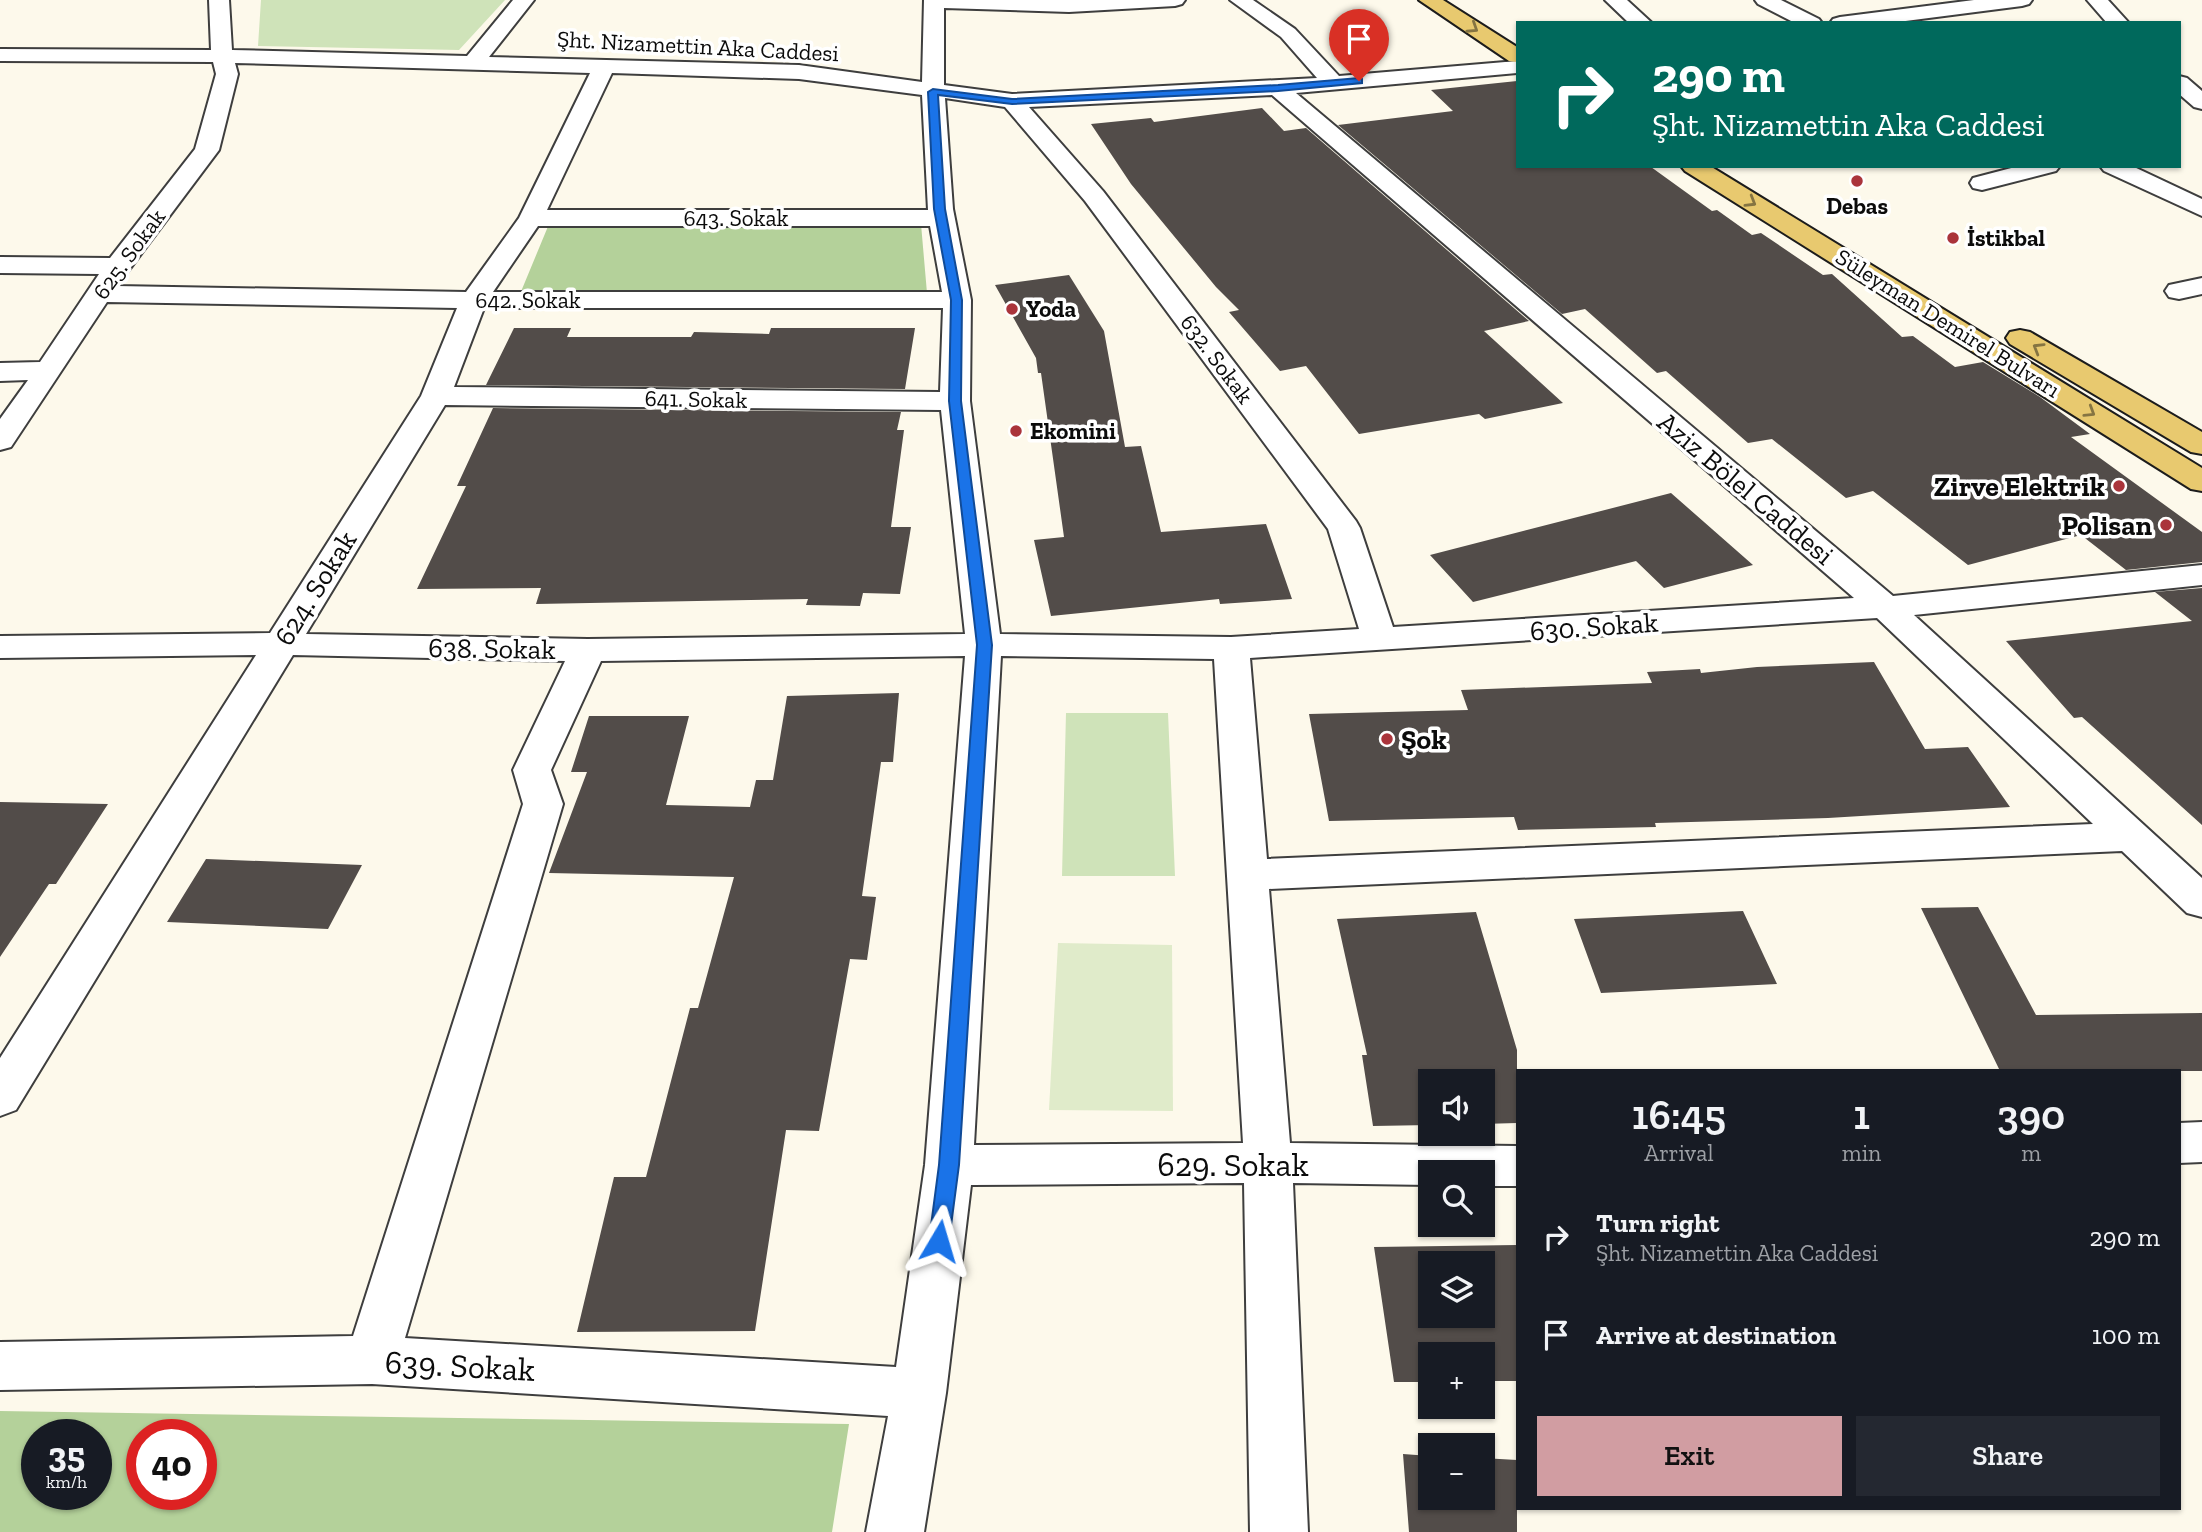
<!DOCTYPE html>
<meta charset="utf-8">
<style>
:root{--surface:#171b24;--page:#242831;--text:#f1f3f6;--muted:#9ea1a6;--accent:#d19da2}
body{margin:0;font-family:"Zilla Slab",serif;background:var(--page);color:var(--text);height:100vh;display:flex;flex-direction:column;font-size:26px;white-space:nowrap}
*{box-sizing:border-box;margin:0}
p{font-size:23px;color:var(--muted)}
.icon{flex:none;width:38px;height:38px;fill:none;stroke:currentColor;stroke-width:2;stroke-linecap:round;stroke-linejoin:round}
.map{position:relative;flex:1;overflow:hidden}
.details{position:absolute;left:1516px;top:1069px;width:665px;height:441px;display:flex;flex-direction:column;background:var(--surface);border-radius:0px;box-shadow:0 2px 5px #0004}
.details>*{flex:none}
.guide{position:absolute;left:1516px;top:21px;width:665px;height:147px;border-radius:0px;box-shadow:0 2px 5px #0004;background:#00695c;color:#fff;overflow:hidden}
.fabs{position:absolute;left:1418px;top:1069px;display:grid;gap:14px}
.fabs a{display:grid;place-items:center;width:77px;height:77px;border-radius:0px;background:var(--surface);box-shadow:0 2px 5px #0004;font-size:35px}
.speed{position:absolute;left:21px;top:1419px;display:flex;gap:14px;font-size:35px;font-weight:700;text-align:center}
.speed>*{display:grid;place-content:center;width:91px;height:91px;border-radius:50%;background:var(--surface);box-shadow:0 2px 5px #0004;line-height:1}
.speed small{font-size:18px;font-weight:400}
.speed .limit{border:10px solid #d22;background:#fff;color:#111}
.pin{position:absolute;display:grid;place-items:center;width:60px;height:60px;color:#fff;margin:-72px -30px;border-radius:50% 50% 50% 0;rotate:-45deg;box-shadow:0 0 7px #0007}
.pin .icon{rotate:45deg}
.me{position:absolute;width:77px;margin:-38px;rotate:7deg;stroke-linejoin:round;filter:drop-shadow(0 0 5px #0008)}
.turn{display:flex;align-items:center;gap:24px;height:147px;padding:0 21px;font-size:32px}
.turn .icon{width:91px;height:91px;stroke-width:2.5}
.turn b{display:block;font-size:49px;line-height:60px}
.eta{display:flex;justify-content:space-evenly;align-items:center;height:119px;text-align:center}
.eta b{font-size:42px;font-weight:600;line-height:49px}
.cta{display:flex;gap:14px;margin-top:auto;padding:14px 21px}
.cta a{flex:1;height:80px;border-radius:0px;background:var(--accent);color:#111;font-size:28px;font-weight:600;line-height:80px;text-align:center}
.cta a+a{background:var(--page);color:var(--text)}
ul{padding:0;list-style:none}
li{display:flex;align-items:center;gap:21px;height:98px;padding:0 21px}
li div{flex:1}
li b{display:block;font-size:26px}
li em{font-style:normal}
.map>svg:first-child{display:block}
.green{fill:#cfe3b9}
.forest{fill:#b4d19a;fill-rule:evenodd}
.pitch{fill:#e0ebca}
.building{fill:#524c49;fill-rule:evenodd}
.lines{fill:none;stroke-linecap:round;stroke-linejoin:round}
.minor-casing{stroke:#3e3e3e;stroke-width:4}
.major-casing{stroke:#1c1c1c;stroke-width:4}
.minor{fill:#fff;fill-rule:evenodd}
.major{fill:#e8c96f;fill-rule:evenodd}
.oneway{stroke:#857442}
.route{fill:#1a73e8;stroke:#114b97;stroke-width:2}
.poi-dot{fill:#aa343b;stroke:#fff;stroke-width:2.5}
.labels{text-anchor:middle;stroke-width:7;stroke-linejoin:round;paint-order:stroke}
.far-street-label{font-size:23px;fill:#0b0b0b;stroke:#fff}
.far-poi-label{font-size:23px;font-weight:bold;fill:#0b0b0b;stroke:#fff;text-anchor:start}
.poi-label{font-size:28px;font-weight:bold;fill:#0b0b0b;stroke:#fff;text-anchor:end}
.street-label{font-size:28px;fill:#0b0b0b;stroke:#fff}
.near-street-label{font-size:33px;fill:#0b0b0b;stroke:#fff}
</style>
<div class="map">
<svg width="2202" height="1532" viewBox="0 0 2202 1532">
<rect width="100%" height="100%" fill="#fdf9eb"/>
<path class="green" d="M261 0H505L459 50 258 46Z
M1066 713H1168L1175 876H1062Z"/>
<path class="forest" d="M549 224H921L927 293 520 294Z
M0 1411 849 1424 832 1532H0ZM37 1435H96V1494H37ZM142 1435H201V1494H142Z"/>
<path class="pitch" d="M1058 943 1172 945 1173 1111 1049 1110Z"/>
<path class="building" d="M1517 81V166L1651 167 1712 211 1717 210 1752 235 1761 233 1823 275 1832 274 1902 337 1913 336 1955 367 1983 362 2040 397 2090 434 2071 437 2202 532V562L2126 570 2081 535 1968 565 1873 491 1846 498 1772 439 1748 443 1666 371 1657 373 1585 309 1562 314 1338 125 1453 111 1431 90Z
M1262 108 1284 131 1306 128 1529 321 1484 331 1563 403 1485 419 1479 414 1359 434 1306 366 1280 371 1229 312 1239 310 1216 287 1131 184 1091 124 1151 118 1154 122Z
M1069 275 1104 331 1125 447 1141 446 1161 532 1266 524 1292 599 1220 604 1219 599 1051 616 1034 540 1064 537 1041 373H1038L1036 358 995 285Z
M514 328H571L567 337H691L694 332 769 334 771 328H915L905 389 486 385Z
M493 408 901 412 897 430H904L891 527H911L900 594 863 593 860 606 806 605 808 599 536 604 541 588 417 589 466 486H457Z
M1671 493 1753 565 1664 588 1636 561 1473 602 1430 555Z
M2202 588V825L2082 717 2074 718 2006 641 2192 621 2155 592Z
M1874 662 1925 749 1968 747 2010 807 1828 818 1655 823 1656 827 1518 830 1514 817 1329 821 1309 714 1468 710 1461 690 1652 683 1647 672 1700 669 1701 673 1757 667Z
M899 693 893 762H881L862 896 876 897 867 960 850 959 819 1131 786 1130 755 1331 577 1332 614 1177H646L690 1008H698L734 877 549 873 587 772H571L589 716H689L666 805 750 807 756 780H773L787 696Z
M0 802 108 804 56 884H49L0 957Z
M206 859 362 865 328 929 167 922Z
M1978 907 2036 1015 2202 1013V1071H2000L1921 908Z
M1743 911 1777 984 1601 993 1574 919Z
M1476 912 1517 1050V1123L1482 1124V1082H1430V1125L1373 1126 1362 1055H1367L1337 919Z
M1517 1245V1381H1482V1354H1430V1382H1394L1374 1247ZM1430 1264H1482V1316H1430Z
M1403 1454 1430 1456V1498H1482V1458L1517 1460V1532H1409Z"/>
<g class="lines">
<defs>
<path id="minor" d="M209 0H229L232 50 467 56 513 0H534L489 57 799 65 922 82 924 0H1185L1182 4 1175 6 1069 12 944 8V85L1012 94 1317 78 1281 37 1230 0H1253L1295 29 1339 76 1517 61V73L1296 93 1893 596 2202 565V585L1914 615 2202 878V917L2187 913 2122 851 1269 889 1290 1143 1517 1146V1186H1482V1172H1430V1185L1293 1183 1308 1532H1250L1244 1183 971 1185 946 1393 924 1532H866L888 1416 372 1384 0 1390V1342L353 1336 523 804 513 770 565 661 293 655 16 1110 0 1116V1058L256 655 0 658V636L270 633 421 396 457 308 107 302 11 447 0 450V419L28 380 0 381V363L40 362 99 274 0 273V257L110 258 195 149 216 74 213 62 0 61V49L211 50ZM235 63 590 73 519 218 466 292 117 286 219 150 238 74ZM612 73 799 79 922 95 928 210H547ZM1272 95 1854 598 1393 627 1360 528 1356 521 1103 191 1029 107ZM945 98 1005 107 1085 201 1328 529 1359 629 1231 637 1000 634 970 401 971 300 953 209ZM538 226H930L942 292H493ZM484 308H943L940 392 454 387ZM445 405 941 410 965 634 588 639 306 634ZM1877 618 2093 824 1267 859 1250 658ZM965 656 925 1165 896 1367 405 1338 563 804 551 770 601 661ZM1001 656 1214 659 1243 1143 974 1145Z
M1605 0H1627L1652 23H1629Z
M1755 0H1781L1819 19 1822 23H1795L1758 4Z
M1974 0H2032L2029 4 2022 6 1890 23H1830L1833 19 1840 17Z
M2087 0H2108L2129 23H2107Z
M2179 76 2187 78 2202 91V109L2194 107 2179 94Z
M2019 166H2060L2056 171 1982 190 1973 188 1970 183 1973 178Z
M2100 166H2132L2202 199V216L2104 171Z
M2202 278V294L2179 299 2169 297 2165 291 2169 285Z
M2202 1122V1162L2179 1163V1123Z"/>
<path id="major" d="M1419 0H1443L1517 47V62L1509 61Z
M1681 166H1710L2202 468V491L2191 489 1685 171Z
M2020 330 2030 332 2202 432V454L2191 452 2010 344 2006 338 2010 332Z"/>
</defs>
<use href="#minor" class="minor-casing"/>
<use href="#major" class="major-casing"/>
<use href="#minor" class="minor"/>
<use href="#major" class="major"/>
</g>
<defs><path id="oneway-chevron" d="M-2-3.5L2.5 0L-2 3.5" fill="none" stroke-width="1.6" stroke-linecap="round" stroke-linejoin="round" transform="scale(1.75)"/></defs>
<g class="oneway">
<use href="#oneway-chevron" transform="translate(1473 28) rotate(33)"/>
<use href="#oneway-chevron" transform="translate(1751 202) rotate(31)"/>
<use href="#oneway-chevron" transform="translate(2038 348) rotate(-149)"/>
<use href="#oneway-chevron" transform="translate(2090 412) rotate(32)"/>
</g>
<path class="route" d="M1359 78 1362 79V83L1278 91 1012 104 938 95 945 209 962 300 961 401 992 645 959 1165 949 1241 946 1247 939 1250 932 1247 929 1241 939 1165 977 645 949 401 951 300 934 209 928 92 933 89 1012 99 1278 85Z"/>
<g class="poi-dot">
<circle cx="1857" cy="181" r="7"/>
<circle cx="1953" cy="238" r="7"/>
<circle cx="1012" cy="309" r="7"/>
<circle cx="1016" cy="431" r="7"/>
<circle cx="2119" cy="486" r="7"/>
<circle cx="2166" cy="525" r="7"/>
<circle cx="1387" cy="739" r="7"/>
</g>
<g class="labels">
<g class="far-street-label">
<text transform="translate(698 46) rotate(3)" y="8">Şht. Nizamettin Aka Caddesi</text>
<text x="736" y="226">643. Sokak</text>
<text transform="translate(129 254) rotate(-54)" y="8">625. Sokak</text>
<text x="528" y="308">642. Sokak</text>
<text transform="translate(1948 323) rotate(32)" y="8">Süleyman Demirel Bulvarı</text>
<text transform="translate(1217 359) rotate(53)" y="8">632. Sokak</text>
<text transform="translate(696 399) rotate(1)" y="8">641. Sokak</text>
</g>
<g class="far-poi-label">
<text x="1857" y="214" text-anchor="middle">Debas</text>
<text x="1967" y="246">İstikbal</text>
<text x="1026" y="317">Yoda</text>
<text x="1030" y="439">Ekomini</text>
</g>
<g class="poi-label">
<text x="2105" y="496">Zirve Elektrik</text>
<text x="2152" y="535">Polisan</text>
<text x="1401" y="749" text-anchor="start">Şok</text>
</g>
<g class="street-label">
<text transform="translate(1746 488) rotate(40)" y="10">Aziz Bölel Caddesi</text>
<text transform="translate(315 588) rotate(-58)" y="10">624. Sokak</text>
<text transform="translate(1594 626) rotate(-4)" y="10">630. Sokak</text>
<text transform="translate(492 648) rotate(1)" y="10">638. Sokak</text>
</g>
<g class="near-street-label">
<text x="1233" y="1176">629. Sokak</text>
<text transform="translate(460 1365) rotate(3)" y="12">639. Sokak</text>
</g>
</g>
</svg>
<div class="fabs">
<a><svg class="icon" aria-label="sound" viewBox="0 0 24 24"><path d="M4 9h4l5-4v14l-5-4H4zM17 9q2 3 0 6"/></svg></a>
<a><svg class="icon" aria-label="search" viewBox="0 0 24 24"><circle cx="10" cy="10" r="6"/><path d="M15 15l6 6"/></svg></a>
<a><svg class="icon" aria-label="layers" viewBox="0 0 24 24"><path d="M12 4l9 5-9 5-9-5zM3 14l9 5 9-5"/></svg></a>
<a>+</a>
<a>−</a>
</div>
<div class="speed"><div>35<small>km/h</small></div><div class="limit">40</div></div>
<div class="pin" style="left:1359px;top:81px;background:#d93025"><svg class="icon" aria-label="arrive" viewBox="0 0 24 24"><path d="M6 21V4h12l-3 4 3 4H6"/></svg></div>
<svg class="me" style="left:939px;top:1241px" viewBox="-20 -20 40 40"><path d="M0-17L14 15 0 8-14 15z" fill="#1a73e8" stroke="#fff" stroke-width="4"/></svg>
<div class="guide">
<div class="turn"><svg class="icon" aria-label="right" viewBox="0 0 24 24"><path d="M7 20v-9h11M14 6l5 5-5 5"/></svg><div><b>290 m</b>Şht. Nizamettin Aka Caddesi</div></div>
</div>
<section class="details">
<div class="eta">
<div><b>16:45</b><p>Arrival</p></div>
<div><b>1</b><p>min</p></div>
<div><b>390</b><p>m</p></div>
</div>
<ul>
<li><svg class="icon" aria-label="right" viewBox="0 0 24 24"><path d="M7 20v-9h11M14 6l5 5-5 5"/></svg><div><b>Turn right</b><p>Şht. Nizamettin Aka Caddesi</p></div><em>290 m</em></li>
<li><svg class="icon" aria-label="arrive" viewBox="0 0 24 24"><path d="M6 21V4h12l-3 4 3 4H6"/></svg><div><b>Arrive at destination</b></div><em>100 m</em></li>
</ul>
<div class="cta"><a>Exit</a><a>Share</a></div>
</section>
</div>
